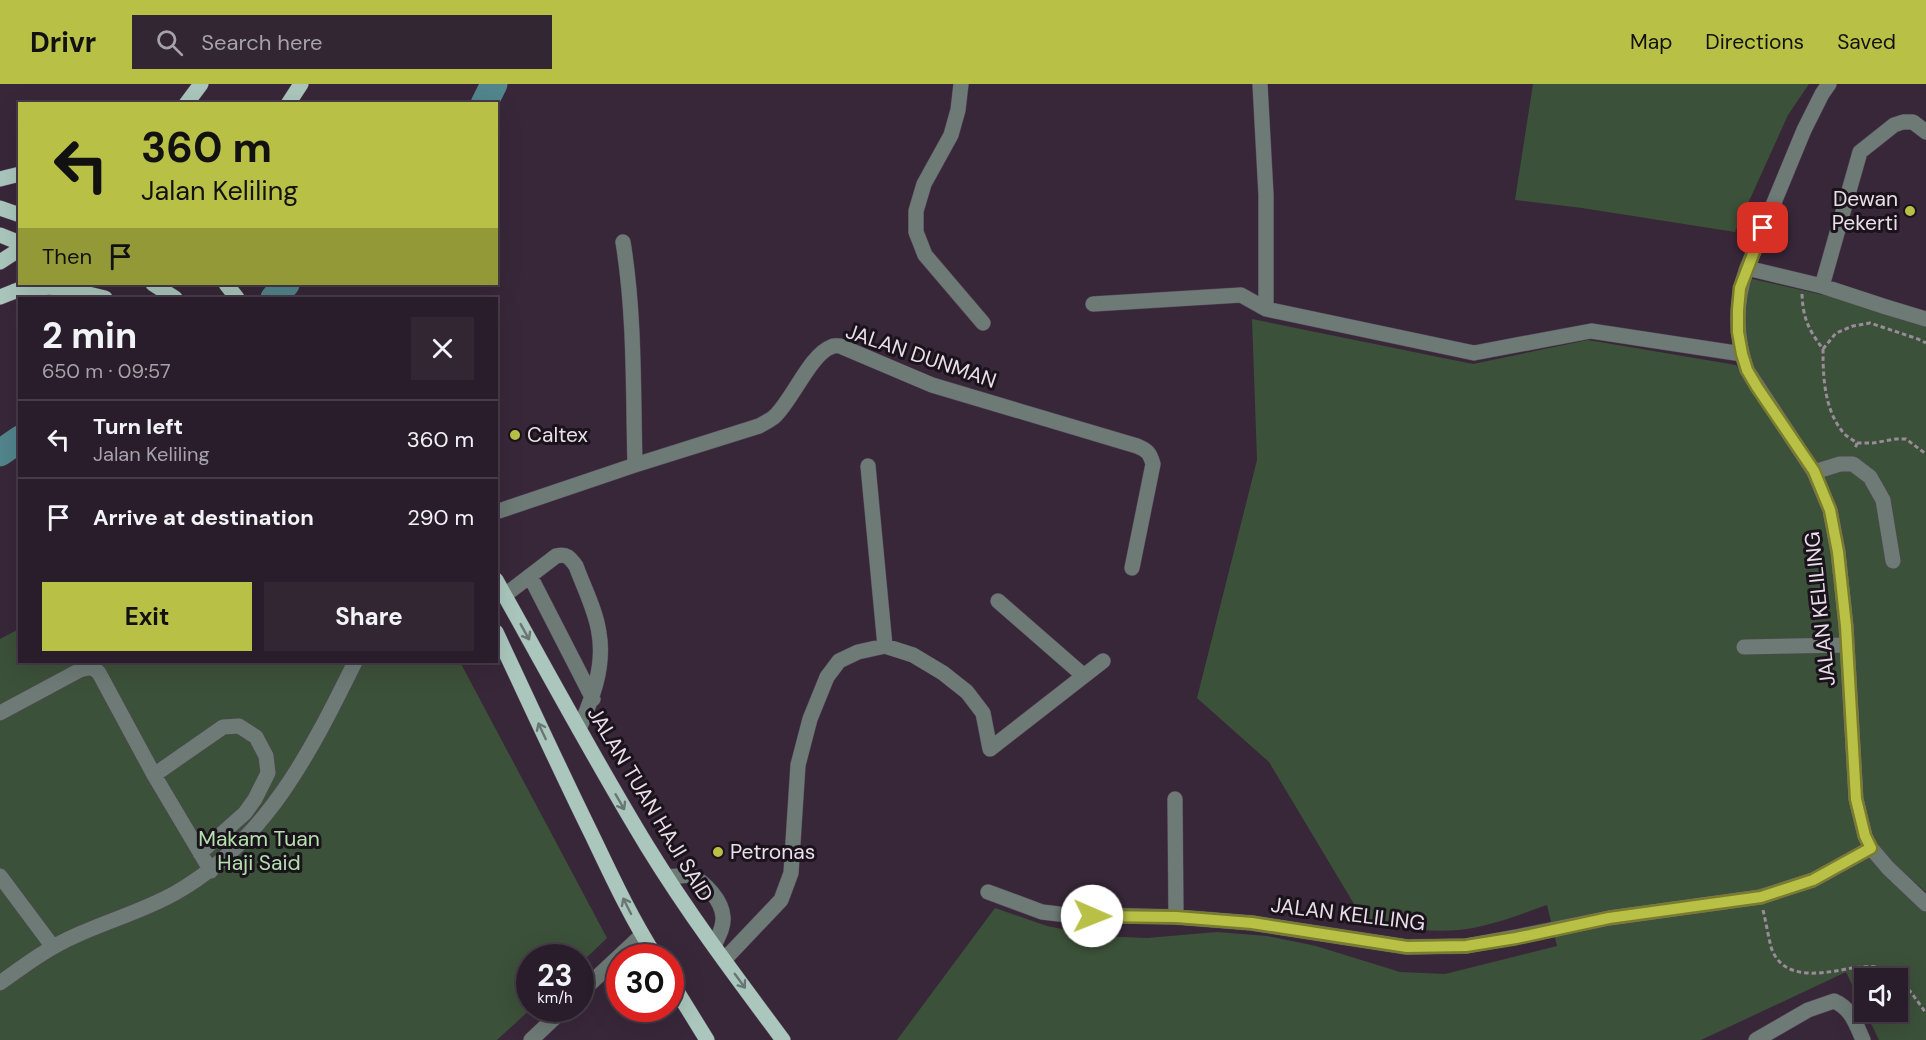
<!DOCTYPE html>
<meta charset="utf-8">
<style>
:root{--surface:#2a1d2b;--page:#322633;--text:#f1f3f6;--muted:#a5a2a9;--line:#463b47;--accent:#b9c046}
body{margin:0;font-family:"DM Sans",sans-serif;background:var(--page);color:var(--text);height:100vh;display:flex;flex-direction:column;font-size:22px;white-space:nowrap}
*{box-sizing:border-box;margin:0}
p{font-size:20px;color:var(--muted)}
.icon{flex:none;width:33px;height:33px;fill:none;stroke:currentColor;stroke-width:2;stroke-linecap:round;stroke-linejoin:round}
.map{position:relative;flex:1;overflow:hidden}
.details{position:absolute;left:18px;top:213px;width:480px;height:366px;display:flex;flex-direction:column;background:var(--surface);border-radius:0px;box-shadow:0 6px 24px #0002,0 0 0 2px var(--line)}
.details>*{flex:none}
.banner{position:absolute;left:18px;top:18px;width:480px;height:183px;border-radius:0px;box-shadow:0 6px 24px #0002,0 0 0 2px var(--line);background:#b9c046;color:#111;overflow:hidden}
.tools{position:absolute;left:1854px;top:884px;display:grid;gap:12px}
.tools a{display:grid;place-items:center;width:54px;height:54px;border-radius:0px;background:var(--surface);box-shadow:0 6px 24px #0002,0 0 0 2px var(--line);font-size:30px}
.speed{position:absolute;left:516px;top:860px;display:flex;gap:12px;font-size:30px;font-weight:700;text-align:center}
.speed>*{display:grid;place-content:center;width:78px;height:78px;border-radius:50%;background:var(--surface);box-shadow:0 6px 24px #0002,0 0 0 2px var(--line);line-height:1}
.speed small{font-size:15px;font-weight:400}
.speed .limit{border:9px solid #d22;background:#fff;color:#111}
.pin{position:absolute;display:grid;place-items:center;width:51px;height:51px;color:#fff;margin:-26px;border-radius:12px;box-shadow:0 3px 9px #0006}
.me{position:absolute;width:66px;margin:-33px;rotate:91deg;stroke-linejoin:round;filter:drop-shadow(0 0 4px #0008)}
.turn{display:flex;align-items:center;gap:21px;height:126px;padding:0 24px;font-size:27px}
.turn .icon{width:78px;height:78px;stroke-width:2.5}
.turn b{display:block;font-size:42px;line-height:51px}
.then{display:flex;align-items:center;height:57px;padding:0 24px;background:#0003;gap:12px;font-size:22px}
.round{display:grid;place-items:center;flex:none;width:63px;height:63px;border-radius:0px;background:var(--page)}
.overview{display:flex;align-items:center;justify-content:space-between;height:102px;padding:0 24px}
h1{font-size:36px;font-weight:700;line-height:45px}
.button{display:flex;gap:12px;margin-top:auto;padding:12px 24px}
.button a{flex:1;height:69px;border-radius:0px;background:var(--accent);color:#111;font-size:24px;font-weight:700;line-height:69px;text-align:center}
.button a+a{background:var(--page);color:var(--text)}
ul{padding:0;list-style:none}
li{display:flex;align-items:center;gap:18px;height:78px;padding:0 24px;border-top:2px solid var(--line)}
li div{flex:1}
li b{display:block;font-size:22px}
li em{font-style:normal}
header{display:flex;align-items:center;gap:36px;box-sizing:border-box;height:84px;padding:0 30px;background:var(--accent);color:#111}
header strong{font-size:28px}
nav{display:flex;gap:33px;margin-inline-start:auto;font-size:21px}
.search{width:420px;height:54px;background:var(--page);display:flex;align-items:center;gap:15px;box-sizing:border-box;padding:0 21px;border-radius:0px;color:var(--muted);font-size:22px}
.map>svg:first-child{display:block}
.green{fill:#3c5139}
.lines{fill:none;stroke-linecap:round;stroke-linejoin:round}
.river{stroke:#52858c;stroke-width:27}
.minor-casing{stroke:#544455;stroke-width:16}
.major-casing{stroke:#544455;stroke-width:16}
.path{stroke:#998b9a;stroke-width:3;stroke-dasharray:4.5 3;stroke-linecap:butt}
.minor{stroke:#6d7a75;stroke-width:15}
.major{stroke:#abc7bd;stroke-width:15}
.oneway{stroke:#6a7674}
.route-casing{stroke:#787d2e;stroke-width:15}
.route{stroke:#b9c046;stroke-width:10}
.poi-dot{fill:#b9c046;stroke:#1a131b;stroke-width:2}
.labels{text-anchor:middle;stroke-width:6;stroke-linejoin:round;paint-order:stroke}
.poi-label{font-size:21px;fill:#e9deea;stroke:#1a131b;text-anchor:start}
.street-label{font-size:21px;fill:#e9deea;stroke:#1a131b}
.park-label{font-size:21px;fill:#b3e0ac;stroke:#1a131b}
</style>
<header>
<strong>Drivr</strong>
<div class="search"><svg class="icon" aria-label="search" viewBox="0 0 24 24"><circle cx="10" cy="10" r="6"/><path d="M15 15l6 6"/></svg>Search here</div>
<nav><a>Map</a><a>Directions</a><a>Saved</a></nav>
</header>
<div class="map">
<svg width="1926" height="956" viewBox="0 0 1926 956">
<rect width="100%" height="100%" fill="#382739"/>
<path class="green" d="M1533 0H1809L1788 31 1735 148 1582 124 1515 116Z
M1748 194 1926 234V808L1881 769 1870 751 1861 717 1835 429 1752 290 1741 240Z
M1252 235 1473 280 1588 256 1736 281 1809 388 1825 427 1843 555 1848 715 1863 759 1889 796 1926 827V956H1879L1865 927H1898V894H1864V926L1846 888 1701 956H897L995 824 1047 842 1098 852 1147 854 1217 848 1267 852 1316 862 1400 888 1445 890 1557 862 1547 821C1518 831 1489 843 1458 846 1428 849 1397 843 1366 840L1269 678 1197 614 1257 376Z
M19 545 20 578H460L607 854 581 879 580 873H530V924H532L497 956H0V555Z"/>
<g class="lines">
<path class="river" d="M484 20 494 0
M274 214 286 200
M0 369 20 355"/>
<defs>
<path id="minor" d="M961 0 958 26 951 51 924 100 916 127V148L925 171 983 239
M1260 0 1266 111V225
M1829 0 1822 10 1804 46 1747 184C1735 218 1735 252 1747 286L1814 388 1830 426 1838 468 1846 542 1856 715 1865 752 1871 764 1888 784 1926 820
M623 158C635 231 633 307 635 381
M1747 184 1822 202 1886 223 1926 235
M1822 202 1860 68 1894 41 1903 38H1913L1926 48
M1093 220 1241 211 1266 225 1474 269 1591 247 1742 270
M868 382 885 562
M1814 388 1840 380H1853L1870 393 1883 416 1893 477
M496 428 635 381 759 342C764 339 771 336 775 332 792 316 811 270 831 263 834 261 837 262 840 262L932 301 1137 362C1147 366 1150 369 1153 380L1132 484
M530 492 593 615
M505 511 556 472C567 469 570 474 576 482 584 504 596 527 599 549 605 583 592 615 579 645
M998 517 1084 592
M1744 563 1847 561
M0 629 80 586C88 584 93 582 99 589L154 691 211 787
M154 691 223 643 239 642 256 653 266 672 268 689 255 715 245 729 200 769
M1175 715 1176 833
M0 792 53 863
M667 793 691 791C705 799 722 816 723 833 724 843 718 853 714 862
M988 808 1042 828 1059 830 1176 833 1252 839 1407 863 1466 862 1516 853 1609 834 1760 813 1813 796 1871 764
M724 876 781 816 791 789 798 681 810 635 827 593 839 577 858 568 885 562 913 571 943 589 967 608 983 629 990 665 1103 577
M0 899C25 881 49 863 77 851 110 836 146 826 177 808 267 756 311 667 355 578
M580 909 642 851
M531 956 565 924
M1756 956 1808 926 1834 917C1851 924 1856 940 1863 956"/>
<path id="major" d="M186 20 201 0
M288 20 301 0
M0 95 20 90
M0 124 20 131
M0 151 20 159
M0 178 20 165
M153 200 175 214
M226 200 237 214
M15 207 50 203 80 208 105 214
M0 213 23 204
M496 496C546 585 594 675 647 762 688 829 736 893 783 956
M496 548C528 616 559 684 592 751 612 793 631 834 656 873
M670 896 707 956"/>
</defs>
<use href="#minor" class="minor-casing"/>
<use href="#major" class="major-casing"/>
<path class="path" d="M1802 210C1803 234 1808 245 1823 265L1836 249 1853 242 1870 239 1918 255 1926 259
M1823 265C1823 292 1824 324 1842 347 1845 352 1852 355 1857 359L1855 365
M1857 359H1873L1896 355H1906L1926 370
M1763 826C1766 838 1768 851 1771 863 1783 899 1824 889 1852 884 1862 883 1875 881 1884 885 1902 893 1915 914 1926 929"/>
<use href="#minor" class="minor"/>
<use href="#major" class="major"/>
</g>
<defs><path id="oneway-shaft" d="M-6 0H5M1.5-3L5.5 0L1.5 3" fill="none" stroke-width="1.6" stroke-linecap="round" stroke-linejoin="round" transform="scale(1.5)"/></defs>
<g class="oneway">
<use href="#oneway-shaft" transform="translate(525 548) rotate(61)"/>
<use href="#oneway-shaft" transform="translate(542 647) rotate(-115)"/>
<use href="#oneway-shaft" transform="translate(620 718) rotate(60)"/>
<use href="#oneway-shaft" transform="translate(627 822) rotate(-117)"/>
<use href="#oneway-shaft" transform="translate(740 897) rotate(54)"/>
</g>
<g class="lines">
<defs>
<path id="route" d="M1092 832 1176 833 1252 839 1407 863 1466 862 1516 854 1609 834 1761 813 1813 796 1871 764 1865 752 1856 715 1846 542 1838 468 1830 426 1814 387 1757 303 1747 286 1742 270 1738 248V226L1740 204 1763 144"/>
</defs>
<use href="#route" class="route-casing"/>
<use href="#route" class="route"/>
</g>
<g class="poi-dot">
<circle cx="1910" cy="127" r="6"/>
<circle cx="515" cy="351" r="6"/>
<circle cx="718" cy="768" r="6"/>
</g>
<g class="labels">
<g class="poi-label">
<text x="1898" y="122" text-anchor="end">Dewan<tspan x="1898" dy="24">Pekerti</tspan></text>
<text x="527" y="358">Caltex</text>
<text x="730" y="775">Petronas</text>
</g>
<g class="street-label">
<text transform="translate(921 272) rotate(19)" y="7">JALAN DUNMAN</text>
<text transform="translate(1820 525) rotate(-96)" y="7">JALAN KELILING</text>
<text transform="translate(650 720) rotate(59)" y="7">JALAN TUAN HAJI SAID</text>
<text transform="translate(1348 830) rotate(7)" y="7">JALAN KELILING</text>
</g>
<g class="park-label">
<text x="259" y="762">Makam Tuan<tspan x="259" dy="24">Haji Said</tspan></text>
</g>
</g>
</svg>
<div class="tools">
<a><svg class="icon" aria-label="sound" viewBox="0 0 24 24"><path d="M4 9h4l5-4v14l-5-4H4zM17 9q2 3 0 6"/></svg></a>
</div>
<div class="speed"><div>23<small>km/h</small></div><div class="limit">30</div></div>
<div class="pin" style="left:1763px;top:144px;background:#d93025"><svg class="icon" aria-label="arrive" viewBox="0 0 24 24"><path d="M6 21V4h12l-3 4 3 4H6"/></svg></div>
<svg class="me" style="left:1092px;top:832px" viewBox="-20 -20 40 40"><circle r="19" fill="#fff"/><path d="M0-13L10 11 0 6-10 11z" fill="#b9c046"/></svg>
<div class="banner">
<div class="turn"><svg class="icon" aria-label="left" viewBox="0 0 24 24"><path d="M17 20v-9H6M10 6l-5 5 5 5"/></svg><div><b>360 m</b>Jalan Keliling</div></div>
<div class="then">Then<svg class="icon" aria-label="arrive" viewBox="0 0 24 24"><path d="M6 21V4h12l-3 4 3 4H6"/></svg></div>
</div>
<section class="details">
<div class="overview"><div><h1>2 min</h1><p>650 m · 09:57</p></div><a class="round"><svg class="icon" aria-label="close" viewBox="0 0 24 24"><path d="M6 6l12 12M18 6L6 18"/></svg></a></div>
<ul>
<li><svg class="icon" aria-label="left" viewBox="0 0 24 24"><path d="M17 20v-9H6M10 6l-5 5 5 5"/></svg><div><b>Turn left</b><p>Jalan Keliling</p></div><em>360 m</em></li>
<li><svg class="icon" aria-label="arrive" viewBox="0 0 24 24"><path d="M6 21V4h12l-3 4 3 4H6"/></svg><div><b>Arrive at destination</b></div><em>290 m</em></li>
</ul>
<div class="button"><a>Exit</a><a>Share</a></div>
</section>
</div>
